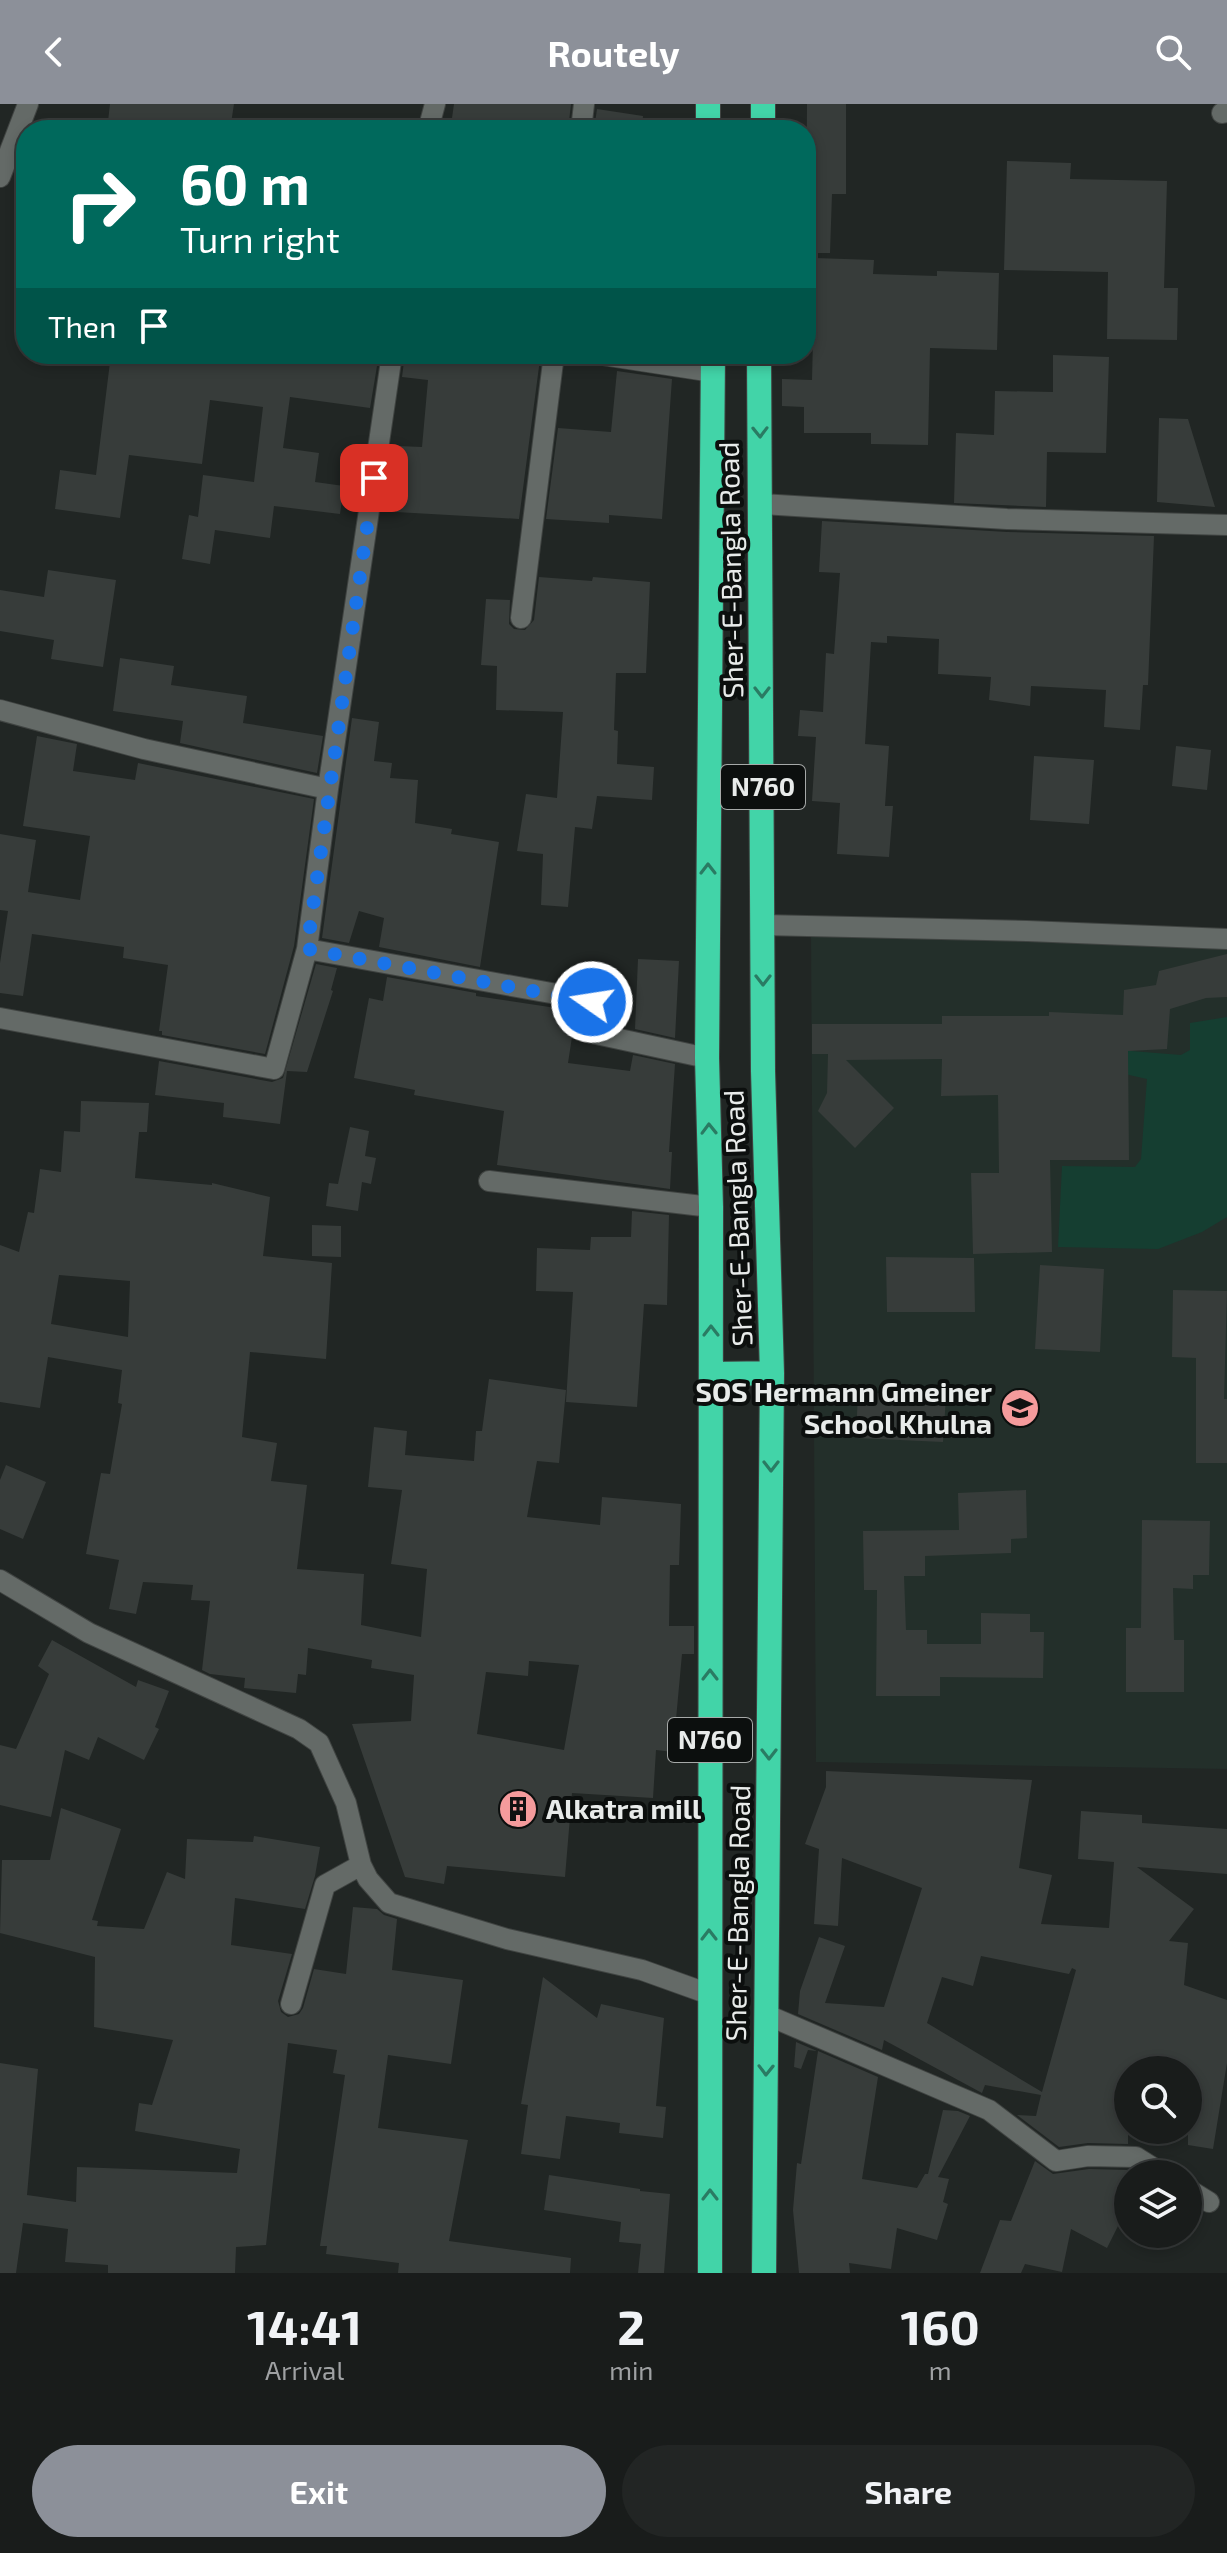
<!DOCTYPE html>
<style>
:root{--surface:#191c1b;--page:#222524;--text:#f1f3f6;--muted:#9fa1a3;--line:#373a3a;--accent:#8c9099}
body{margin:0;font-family:"Exo 2",sans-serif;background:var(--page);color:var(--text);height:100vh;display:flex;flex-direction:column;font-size:30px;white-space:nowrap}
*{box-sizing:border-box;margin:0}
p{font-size:26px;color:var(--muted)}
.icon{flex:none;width:44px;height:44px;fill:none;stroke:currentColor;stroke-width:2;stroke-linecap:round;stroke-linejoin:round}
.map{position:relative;height:2169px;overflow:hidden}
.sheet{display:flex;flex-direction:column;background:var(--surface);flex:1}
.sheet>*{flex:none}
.guide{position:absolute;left:16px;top:16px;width:800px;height:244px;border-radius:32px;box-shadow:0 4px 12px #0003,0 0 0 2px var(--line);background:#00695c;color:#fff;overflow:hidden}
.tools{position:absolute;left:1114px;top:1952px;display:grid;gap:16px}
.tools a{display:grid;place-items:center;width:88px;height:88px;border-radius:50%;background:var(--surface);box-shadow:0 4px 12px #0003,0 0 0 2px var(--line);font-size:40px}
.pin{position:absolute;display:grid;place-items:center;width:68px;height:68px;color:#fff;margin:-34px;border-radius:16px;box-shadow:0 4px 12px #0006}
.me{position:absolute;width:88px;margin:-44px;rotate:283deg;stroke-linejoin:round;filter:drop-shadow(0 0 6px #0008)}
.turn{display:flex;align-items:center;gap:28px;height:168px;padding:0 32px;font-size:36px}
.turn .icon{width:104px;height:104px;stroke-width:2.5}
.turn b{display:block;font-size:56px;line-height:68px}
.then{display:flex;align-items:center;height:76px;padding:0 32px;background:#0003;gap:16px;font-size:30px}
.eta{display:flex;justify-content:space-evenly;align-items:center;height:136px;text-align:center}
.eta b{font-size:48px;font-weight:700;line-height:56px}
.primary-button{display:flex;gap:16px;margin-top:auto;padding:16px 32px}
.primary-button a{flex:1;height:92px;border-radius:48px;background:var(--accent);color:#fff;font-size:32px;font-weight:700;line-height:92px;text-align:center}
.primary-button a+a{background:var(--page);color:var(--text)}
header{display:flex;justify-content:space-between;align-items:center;height:104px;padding:0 32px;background:var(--accent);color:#fff;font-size:36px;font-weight:700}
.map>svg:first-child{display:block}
.built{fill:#232f2a}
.green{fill:#153e31}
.building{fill:#373c3a;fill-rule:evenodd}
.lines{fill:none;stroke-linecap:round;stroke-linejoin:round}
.minor-casing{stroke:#404442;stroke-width:22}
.highway-casing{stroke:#404442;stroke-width:26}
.minor{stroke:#646a67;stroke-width:20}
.highway{stroke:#42d4a8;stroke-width:24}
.oneway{stroke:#2a7b63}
.route{stroke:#1a73e8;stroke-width:14;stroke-dasharray:0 25.2}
.labels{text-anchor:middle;stroke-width:8;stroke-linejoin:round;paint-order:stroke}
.shield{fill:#0c0f0e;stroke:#a6a9a8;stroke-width:2}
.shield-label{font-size:26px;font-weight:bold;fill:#e8ebea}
.street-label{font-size:28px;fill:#e8ebea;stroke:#0c0f0e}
.poi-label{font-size:28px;font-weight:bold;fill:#e8ebea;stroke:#0c0f0e;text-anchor:end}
</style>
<header><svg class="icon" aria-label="back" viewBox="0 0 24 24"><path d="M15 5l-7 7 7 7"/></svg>Routely<svg class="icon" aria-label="search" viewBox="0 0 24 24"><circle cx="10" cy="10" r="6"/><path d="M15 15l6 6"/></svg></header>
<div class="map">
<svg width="1227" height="2169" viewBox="0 0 1227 2169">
<rect width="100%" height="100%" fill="#212624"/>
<path class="built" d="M811 830 1227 841V1665L816 1658Z"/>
<path class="green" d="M1227 913V1113L1202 1128 1158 1145 1058 1143 1062 1062 1135 1063 1141 1055 1147 975 1107 966 1106 945 1181 951 1190 946V919Z"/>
<path class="building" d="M110 0H234L230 26H107Z
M454 0H571L568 26H475L451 21Z
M807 0H846V90H832L830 149H806Z
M597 5 643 12 642 26H594Z
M1007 57 1071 59 1070 75 1167 77 1164 184H1178L1177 236 1107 235 1108 168 1004 166Z
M815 154 874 156 873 170 937 172V167L999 169 997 246 930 244 928 341 871 340V329H804V303L782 302V275L812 276Z
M111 250H379L370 304 290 293 283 344 319 349 315 378 344 382 340 410 274 402 270 434 215 426 210 460 182 455 189 411 198 413 203 371 254 378 263 303 210 296 202 360 129 351 120 414 55 405 60 366 96 371Z
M405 250H480L540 255 519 415 396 408 398 342 422 343 428 276 402 273Z
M1053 251 1109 253 1106 349 1047 348 1046 403 954 399 956 329 994 331 995 287 1053 288Z
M617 267 672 275 662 415 609 411V419L546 415 558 324 611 328Z
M1159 314 1188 315 1215 403 1157 398Z
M822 417 1007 428 1154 432 1148 581H1143L1140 626 1104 623 1106 586 1031 582 1030 602 989 596 991 573 938 570 939 535 887 532V539L871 538 865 640 889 642 885 702H893L889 753 837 750 840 699 812 697 816 633 798 632 800 606 823 608 826 549 834 550 840 469 819 468Z
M48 466 116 476 103 563 51 555 54 536 0 527V486L44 493Z
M539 473 592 477 593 473 650 478 646 569H616L614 626 618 627 617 660 654 663 652 696 597 692 592 725 575 723 568 803 541 801 543 750 517 747 526 690 557 694 563 608 496 606 497 562 481 561 486 495 510 496 509 520 514 525 525 526 534 516Z
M120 554 174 562 171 581 247 592 243 619 323 632 317 669 180 639 183 617 113 607Z
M352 614 379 618 374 657 392 659 390 674 418 676 415 719 452 725 451 730 499 738 480 863 379 843 384 814 359 807 349 839 322 834Z
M37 632 77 640 73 667 135 676 138 659 314 695 294 842 265 950 162 931V927H159L168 861 123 854 124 843 32 830 23 892 0 889V859L8 807 0 806V730L36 736 28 788 80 796 90 732 23 722Z
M1176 642 1211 646 1207 686 1172 682Z
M1034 652 1094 656 1089 720 1030 716Z
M1227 850V893L1206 894 1170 905 1167 945 1128 947 1129 1056H1050L1052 1148 973 1150 971 1069H999L998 991 941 992 942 955 846 956 894 1004 855 1044 818 1007 827 989 828 950H812V920H942V912H1049V908L1123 911 1124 886 1156 881 1159 867Z
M638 855 679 857 675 934 635 925Z
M316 860 337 864 331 886 333 887 307 968 287 967 280 1020 223 1013 224 999 155 991 159 957 272 978 283 974Z
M387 873 476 889V892L576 907 568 959 630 967 633 951 675 960 669 1048H672L670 1085 497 1061 504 1007 414 991 415 986 354 974 369 894 383 897Z
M81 997 149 999 147 1028H139L135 1074 212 1081V1079L270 1093 263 1152 332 1159 326 1255 250 1248 242 1333 277 1339 271 1377 307 1381 297 1465 364 1470 361 1521 421 1533 427 1465 391 1460 402 1386 368 1383 374 1323 407 1327 405 1351 474 1357 476 1327H482L489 1275 566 1286 559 1359 537 1357 527 1413 600 1421 602 1393 681 1400 679 1461H670L669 1522H694V1550H682L673 1648 656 1646 653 1694 572 1689 565 1773 447 1762 444 1780 405 1773 352 1620 411 1617 414 1571 371 1564 372 1556 308 1544 306 1571 298 1570 296 1589 244 1584 245 1574 210 1570 202 1566 210 1497 191 1496 193 1481 143 1478 136 1510 109 1505 119 1456 86 1450 101 1369 110 1370 122 1300 118 1299 122 1266 48 1253 40 1304 0 1298V1141L19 1148 28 1108 34 1109 40 1065 61 1068 64 1027 80 1028ZM59 1171 130 1177 128 1233 51 1220ZM529 1557 579 1561 564 1646 477 1630 486 1568 528 1572Z
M350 1023 369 1027 365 1052 376 1054 371 1080 362 1078 358 1107 326 1102 329 1079 338 1080Z
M632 1107 669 1111 667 1201 644 1200 637 1303 566 1298 573 1188 536 1187 537 1144 590 1146 591 1133H631Z
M312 1121 341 1122V1153L312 1152Z
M886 1153 974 1154 975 1208H887Z
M1040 1161 1104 1165 1100 1248 1035 1245Z
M1173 1186 1227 1187 1224 1295H1227V1359H1196V1254L1172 1253Z
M858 1288 946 1293 943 1338 856 1334Z
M6 1361 46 1378 23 1435 0 1425V1376Z
M1026 1386 1027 1434 1011 1435V1449L925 1452V1472H904L906 1526H927V1540H981V1509L1030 1510V1528H1044L1043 1574 940 1573V1592H876L877 1486H864L863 1427 959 1426 958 1389Z
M1142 1416 1210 1417 1209 1471H1193V1485L1173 1484 1174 1536H1184V1588H1126V1524H1141Z
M52 1536 136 1583 138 1576 169 1587 155 1623 159 1625 144 1656 98 1633 89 1656 65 1646 51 1713 0 1701V1641L16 1645 49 1570 38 1562Z
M826 1667 1032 1676 1019 1764 1052 1771 1041 1820 1109 1824 1114 1758 1078 1755 1081 1707 1142 1711V1719L1227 1725V1770L1137 1763 1194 1805 1169 1837 1188 1839 1184 1881 1227 1896V1959L1213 2045 1188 2041V1966H1128V2040L1088 2039 1059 2043 1017 2011 1036 2012 1041 1991 985 1981 982 1989 884 1936 882 1946 798 1910 800 1887 819 1833 845 1842 825 1899 884 1903 922 1784 842 1754 838 1822 814 1820 819 1745 805 1740 826 1683ZM981 1852 1069 1870 1072 1864 1076 1866 1042 1988 927 1919 942 1873 973 1882Z
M61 1704 121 1725 92 1816 98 1817 97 1822 144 1825 167 1768 185 1775 187 1735 253 1738 254 1732 320 1743 315 1772 305 1805 235 1794 231 1841 292 1850 278 1897 281 1908 288 1913 299 1910 303 1904 314 1865 346 1870 353 1803 377 1805 384 1811 397 1815 392 1866 463 1876 451 1960 388 1951 378 2024 468 2036 449 2137 571 2154 570 2169H398L399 2159 326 2150 327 2142H320L345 1971 333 1969 337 1946 288 1939 266 2141 236 2143 235 2169H108V2161L65 2158 68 2125 23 2119 16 2169H0V1959L38 1965 27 2091 76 2098 77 2063 237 2069 240 2045 135 2027 139 1999 152 2001 173 1936 94 1923 95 1853 0 1829 2 1756H50Z
M543 1873 597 1914 601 1900 664 1914 656 2002 666 2003 663 2034 619 2029 620 2019 566 2012 560 2055 521 2050 528 2001 521 2000Z
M796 1938 817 1947 808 1946 801 1965 794 1963Z
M818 1947 878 1973 862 2075 917 2084 925 2070H928L943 2006 958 2007 970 2012 938 2073 949 2075 943 2098 948 2100 937 2136 897 2124 891 2165 849 2159 850 2169H799L793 2106 797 2059 801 2060Z
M1035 2057 1053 2070 1089 2065 1128 2066V2085L1118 2112 1122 2114 1107 2144 1071 2125 1062 2168 1025 2160 1021 2169H980L1000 2116 1011 2117Z
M549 2071 640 2085V2087L670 2090 664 2169H638L641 2140 619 2138 621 2118 544 2106Z"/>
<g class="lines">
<defs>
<path id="minor" d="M1222 9 1227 8
M428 26 435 0
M581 26 584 0
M0 73 28 0
M596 250 713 268
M761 400 1007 415 1227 421
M521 514 554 250
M0 606 144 645 328 685 307 845 590 896 592 898 585 926 587 928 707 954
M328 685 392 250
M763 821 1027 827 1227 835
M0 914 274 965 307 845
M489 1077 711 1103
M0 1476 89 1529 299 1625 319 1639 346 1699 361 1761 368 1775 389 1799 507 1835 642 1866 709 1890
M291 1900 325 1781 361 1761
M767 1911 989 2006 1056 2057 1088 2052 1136 2053 1163 2070
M1188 2085 1209 2098"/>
<path id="highway" d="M708 0V26
M763 26V0
M759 250 763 967 772 1269 764 2169
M711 1270 772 1269
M710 2169 711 1103 707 954 713 250"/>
</defs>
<use href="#minor" class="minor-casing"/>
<use href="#highway" class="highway-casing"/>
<use href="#minor" class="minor"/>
<use href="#highway" class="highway"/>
</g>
<defs><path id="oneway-chevron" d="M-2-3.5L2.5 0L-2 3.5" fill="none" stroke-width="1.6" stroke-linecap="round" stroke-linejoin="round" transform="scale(2)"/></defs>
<g class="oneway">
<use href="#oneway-chevron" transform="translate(760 328) rotate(89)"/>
<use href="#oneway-chevron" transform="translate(762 588) rotate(90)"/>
<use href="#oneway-chevron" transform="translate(708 765) rotate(-90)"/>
<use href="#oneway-chevron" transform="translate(763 876) rotate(90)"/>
<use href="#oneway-chevron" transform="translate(709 1025) rotate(-91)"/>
<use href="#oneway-chevron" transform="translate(711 1227) rotate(-90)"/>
<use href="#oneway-chevron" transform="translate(771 1362) rotate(90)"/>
<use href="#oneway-chevron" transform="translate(710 1571) rotate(-90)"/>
<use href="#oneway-chevron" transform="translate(769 1650) rotate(90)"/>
<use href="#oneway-chevron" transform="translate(709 1831) rotate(-90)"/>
<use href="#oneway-chevron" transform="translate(766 1966) rotate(91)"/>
<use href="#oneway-chevron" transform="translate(710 2091) rotate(-90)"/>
</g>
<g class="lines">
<path class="route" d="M374 374 307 845 592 898"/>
</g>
<defs>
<symbol id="school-disc" viewBox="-11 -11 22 22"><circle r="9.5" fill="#f59b9c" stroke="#0c0f0e"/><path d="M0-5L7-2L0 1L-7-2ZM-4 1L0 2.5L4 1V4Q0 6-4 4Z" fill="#111"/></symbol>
<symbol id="building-disc" viewBox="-11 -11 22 22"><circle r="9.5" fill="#f59b9c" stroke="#0c0f0e"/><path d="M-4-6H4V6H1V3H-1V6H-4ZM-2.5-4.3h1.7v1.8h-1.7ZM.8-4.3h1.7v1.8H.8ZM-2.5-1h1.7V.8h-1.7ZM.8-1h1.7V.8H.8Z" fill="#111"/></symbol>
</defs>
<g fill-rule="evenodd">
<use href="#school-disc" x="998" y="1282" width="44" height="44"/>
<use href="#building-disc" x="496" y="1683" width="44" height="44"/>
</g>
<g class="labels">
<g class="shield">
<rect x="721" y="661" width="84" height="44" rx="6"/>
<rect x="668" y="1614" width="84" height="44" rx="6"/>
</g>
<g class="shield-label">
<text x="763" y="692">N760</text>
<text x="710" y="1645">N760</text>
</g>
<g class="street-label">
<text transform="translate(731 466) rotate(-91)" y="10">Sher-E-Bangla Road</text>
<text transform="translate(738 1114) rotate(-92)" y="10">Sher-E-Bangla Road</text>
<text transform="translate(738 1809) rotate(-89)" y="10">Sher-E-Bangla Road</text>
</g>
<g class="poi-label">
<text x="992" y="1298">SOS Hermann Gmeiner<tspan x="992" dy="32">School Khulna</tspan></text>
<text x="546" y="1715" text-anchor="start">Alkatra mill</text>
</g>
</g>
</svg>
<div class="tools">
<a><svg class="icon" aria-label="search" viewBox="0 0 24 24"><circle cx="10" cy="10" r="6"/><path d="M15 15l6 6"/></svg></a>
<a><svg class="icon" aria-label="layers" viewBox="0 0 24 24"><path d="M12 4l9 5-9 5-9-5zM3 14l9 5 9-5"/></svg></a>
</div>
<div class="pin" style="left:374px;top:374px;background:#d93025"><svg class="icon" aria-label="arrive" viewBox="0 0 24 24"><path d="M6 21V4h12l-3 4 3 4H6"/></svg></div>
<svg class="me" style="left:592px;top:898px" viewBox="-20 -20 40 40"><circle r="17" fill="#1a73e8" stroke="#fff" stroke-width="3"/><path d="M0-11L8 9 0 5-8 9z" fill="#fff"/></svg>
<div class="guide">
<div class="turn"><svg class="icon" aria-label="right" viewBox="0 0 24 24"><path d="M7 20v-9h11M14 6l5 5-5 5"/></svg><div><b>60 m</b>Turn right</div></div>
<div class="then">Then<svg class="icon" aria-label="arrive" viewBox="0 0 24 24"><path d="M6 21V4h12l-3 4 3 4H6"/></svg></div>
</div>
</div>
<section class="sheet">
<div class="eta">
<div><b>14:41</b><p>Arrival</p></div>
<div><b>2</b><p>min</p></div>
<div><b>160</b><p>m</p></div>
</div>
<div class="primary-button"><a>Exit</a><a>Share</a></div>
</section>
